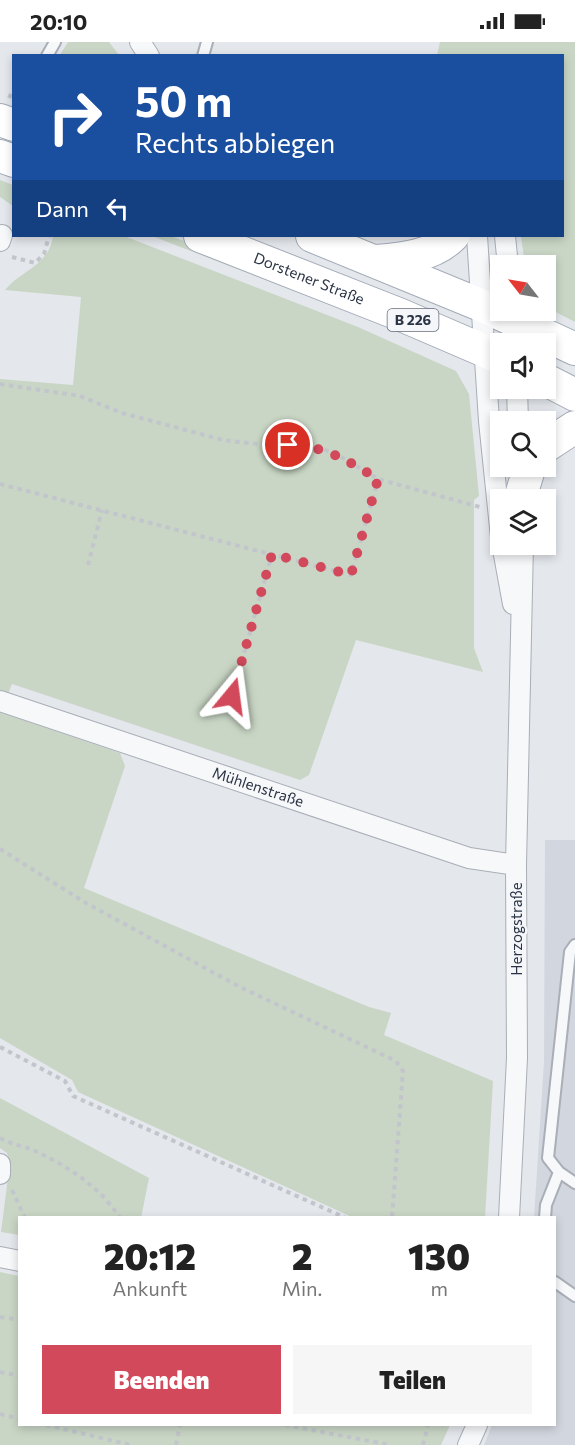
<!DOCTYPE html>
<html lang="de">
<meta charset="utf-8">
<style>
:root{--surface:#fff;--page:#f6f6f6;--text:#222;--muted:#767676;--accent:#d1495b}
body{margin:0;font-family:Commissioner,sans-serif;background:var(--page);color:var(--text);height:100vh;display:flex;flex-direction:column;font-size:22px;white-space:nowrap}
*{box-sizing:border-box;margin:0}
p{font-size:20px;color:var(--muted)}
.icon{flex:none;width:33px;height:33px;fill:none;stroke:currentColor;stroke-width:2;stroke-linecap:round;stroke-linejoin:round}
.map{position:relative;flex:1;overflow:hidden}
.drawer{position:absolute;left:18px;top:1174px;width:538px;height:210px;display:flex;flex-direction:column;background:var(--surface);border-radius:0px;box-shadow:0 3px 9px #0003}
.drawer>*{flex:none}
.guide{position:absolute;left:12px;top:12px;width:552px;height:183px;border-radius:0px;box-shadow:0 3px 9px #0003;background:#1a4fa0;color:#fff;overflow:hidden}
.needle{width:39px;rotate:301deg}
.fabs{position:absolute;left:490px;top:213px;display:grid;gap:12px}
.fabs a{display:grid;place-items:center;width:66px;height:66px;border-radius:0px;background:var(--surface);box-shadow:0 3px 9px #0003;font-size:30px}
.pin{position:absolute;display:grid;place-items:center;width:51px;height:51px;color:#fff;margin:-26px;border:3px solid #fff;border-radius:50%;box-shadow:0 2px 6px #0007}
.me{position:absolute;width:66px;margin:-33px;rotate:16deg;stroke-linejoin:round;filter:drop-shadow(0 0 4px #0008)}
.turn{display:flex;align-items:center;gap:21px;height:126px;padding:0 24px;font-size:27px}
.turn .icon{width:78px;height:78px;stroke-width:2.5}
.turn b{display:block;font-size:42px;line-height:51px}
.then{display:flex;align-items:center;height:57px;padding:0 24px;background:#0003;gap:12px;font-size:22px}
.eta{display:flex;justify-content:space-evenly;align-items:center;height:102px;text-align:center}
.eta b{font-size:36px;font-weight:800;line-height:42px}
.action{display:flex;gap:12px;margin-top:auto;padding:12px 24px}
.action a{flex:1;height:69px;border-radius:0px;background:var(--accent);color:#fff;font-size:24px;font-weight:800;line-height:69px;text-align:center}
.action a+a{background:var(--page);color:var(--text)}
.status{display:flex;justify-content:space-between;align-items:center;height:42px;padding:0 30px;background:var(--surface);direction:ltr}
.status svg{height:16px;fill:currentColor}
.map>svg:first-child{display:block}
.built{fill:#d2d6de}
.green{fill:#c9d6c5}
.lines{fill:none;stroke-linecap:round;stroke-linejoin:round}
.service-casing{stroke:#a9aeb7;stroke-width:14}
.minor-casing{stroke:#a9aeb7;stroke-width:22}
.primary-casing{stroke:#a3abb8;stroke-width:34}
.path{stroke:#c2c5cb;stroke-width:4;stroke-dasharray:4.5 4.5;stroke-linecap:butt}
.service{stroke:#f7f8fa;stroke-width:10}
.minor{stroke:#f7f8fa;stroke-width:20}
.primary{stroke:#fff;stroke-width:32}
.route{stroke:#d1495b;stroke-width:10;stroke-dasharray:0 18}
.labels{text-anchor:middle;stroke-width:5;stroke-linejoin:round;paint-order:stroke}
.shield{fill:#f4f6f9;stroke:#676e7b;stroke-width:1.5}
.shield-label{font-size:14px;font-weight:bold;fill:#2b3445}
.street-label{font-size:15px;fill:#2b3445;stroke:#f4f6f9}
</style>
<div class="status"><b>20:10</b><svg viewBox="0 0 49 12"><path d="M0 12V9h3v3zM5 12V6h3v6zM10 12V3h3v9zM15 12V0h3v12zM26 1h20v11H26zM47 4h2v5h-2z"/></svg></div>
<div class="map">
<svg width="575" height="1403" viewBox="0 0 575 1403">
<rect width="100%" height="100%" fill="#e4e7ec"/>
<path class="built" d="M545 798H575V1403H484L492 1383H555V1176H534L544 1020Z"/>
<path class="green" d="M68 0H109L119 13H60Z
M440 0H575V280L546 265V224L525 223 521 194H562V14L437 13Z
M0 138 13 143V164L0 155Z
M53 194H124L358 285 456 329 469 352 479 454 474 458V606L483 630 356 598 309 733 300 738 12 642 8 652 0 649V337L73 343 81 255 5 248C21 228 49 224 53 194Z
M152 194H171L335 259 333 264Z
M0 670 120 711 125 724 84 846 369 965 391 971 384 993 493 1039 485 1176H354L78 1050 72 1038 0 996Z
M0 1056 149 1136 141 1176H20L19 1193 1 1190 10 1120 7 1111 0 1106Z
M0 1230 19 1234 20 1383H450L441 1403H0Z"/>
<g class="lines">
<defs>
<path id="service" d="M47 14 55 0
M203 14 207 0
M575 903 570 910 548 1116 559 1130 575 1141
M545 1176 546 1163 559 1130
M555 1240 575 1254"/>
<g id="minor">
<path d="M140 0 149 14"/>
<path d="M477 194 489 379 501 495"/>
<path d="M505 194 508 224"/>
<path d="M0 199 2 193"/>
<path d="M513 271 515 302"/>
<path d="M517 346 518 380"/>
<path d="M502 502 513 562"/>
<path id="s1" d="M0 659 469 816 516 823"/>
<path d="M0 1122V1132"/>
<path d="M509 1176 517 1016 516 823 523 502"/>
<path d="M0 1215 20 1219"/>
<path d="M468 1403 477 1383"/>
</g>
<g id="primary">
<path d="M0 78 14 83"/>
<path d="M0 114 14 119"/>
<path id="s2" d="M200 194 401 273 501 316"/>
<path d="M312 194 483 264 575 307"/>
<path d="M376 219C403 217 433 214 453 194"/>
<path d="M546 338 575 353"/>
<path d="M546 404 575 385"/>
<path d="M522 450 530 424"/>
</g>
</defs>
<use href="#service" class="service-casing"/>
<use href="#minor" class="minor-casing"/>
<use href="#primary" class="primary-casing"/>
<path class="path" d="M9 56 14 47
M12 215 35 221 44 212 49 194
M0 342 80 354 122 371 223 398 266 403 314 404 336 412 378 437 480 465
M0 442 351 533 378 437
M88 523 102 468
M232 654 272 512
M0 807 86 861 240 945 396 1019 403 1029 392 1176
M0 1005 65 1039 73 1054 346 1176
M0 1096C12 1103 24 1104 35 1109 68 1124 101 1146 120 1176
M12 1148 25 1176
M0 1275 20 1278
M0 1330 20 1334
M0 1372 20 1377
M46 1383 131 1403
M285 1383 391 1403
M176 1403 180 1383
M423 1403 428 1383"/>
<use href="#service" class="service"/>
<use href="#minor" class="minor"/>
<use href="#primary" class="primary"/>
</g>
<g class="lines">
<path class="route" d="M232 654 272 512 351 533 378 437C346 418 326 404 288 403"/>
</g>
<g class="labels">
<rect class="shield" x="387.5" y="267" width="51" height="22" rx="4.5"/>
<g class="shield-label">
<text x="413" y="283">B 226</text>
</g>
<g class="street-label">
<text dy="5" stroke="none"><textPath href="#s2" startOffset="117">Dorstener Straße</textPath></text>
<text dy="5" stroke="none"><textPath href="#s1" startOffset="272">Mühlenstraße</textPath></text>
<text transform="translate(517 887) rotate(-90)" y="5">Herzogstraße</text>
</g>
</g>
</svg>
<div class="fabs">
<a><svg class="needle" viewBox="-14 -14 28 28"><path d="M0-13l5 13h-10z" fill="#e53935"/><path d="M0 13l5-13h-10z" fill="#767676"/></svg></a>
<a><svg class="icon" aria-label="sound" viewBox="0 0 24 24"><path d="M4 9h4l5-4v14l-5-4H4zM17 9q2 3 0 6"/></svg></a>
<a><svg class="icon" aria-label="search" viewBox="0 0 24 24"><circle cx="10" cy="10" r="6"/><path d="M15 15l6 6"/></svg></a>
<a><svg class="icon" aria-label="layers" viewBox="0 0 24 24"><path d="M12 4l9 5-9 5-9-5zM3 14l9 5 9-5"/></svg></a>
</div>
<div class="pin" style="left:288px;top:403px;background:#d93025"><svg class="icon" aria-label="arrive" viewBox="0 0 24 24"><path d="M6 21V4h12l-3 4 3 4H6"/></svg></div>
<svg class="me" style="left:232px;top:654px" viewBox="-20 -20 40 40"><path d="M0-17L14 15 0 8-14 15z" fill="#d1495b" stroke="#fff" stroke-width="4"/></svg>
<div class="guide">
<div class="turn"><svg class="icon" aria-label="right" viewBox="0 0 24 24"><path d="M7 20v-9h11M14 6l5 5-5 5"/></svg><div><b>50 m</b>Rechts abbiegen</div></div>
<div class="then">Dann<svg class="icon" aria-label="left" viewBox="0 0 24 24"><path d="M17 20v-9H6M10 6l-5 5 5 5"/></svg></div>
</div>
<section class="drawer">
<div class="eta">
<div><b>20:12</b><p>Ankunft</p></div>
<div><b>2</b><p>Min.</p></div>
<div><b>130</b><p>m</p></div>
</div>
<div class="action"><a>Beenden</a><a>Teilen</a></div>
</section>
</div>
